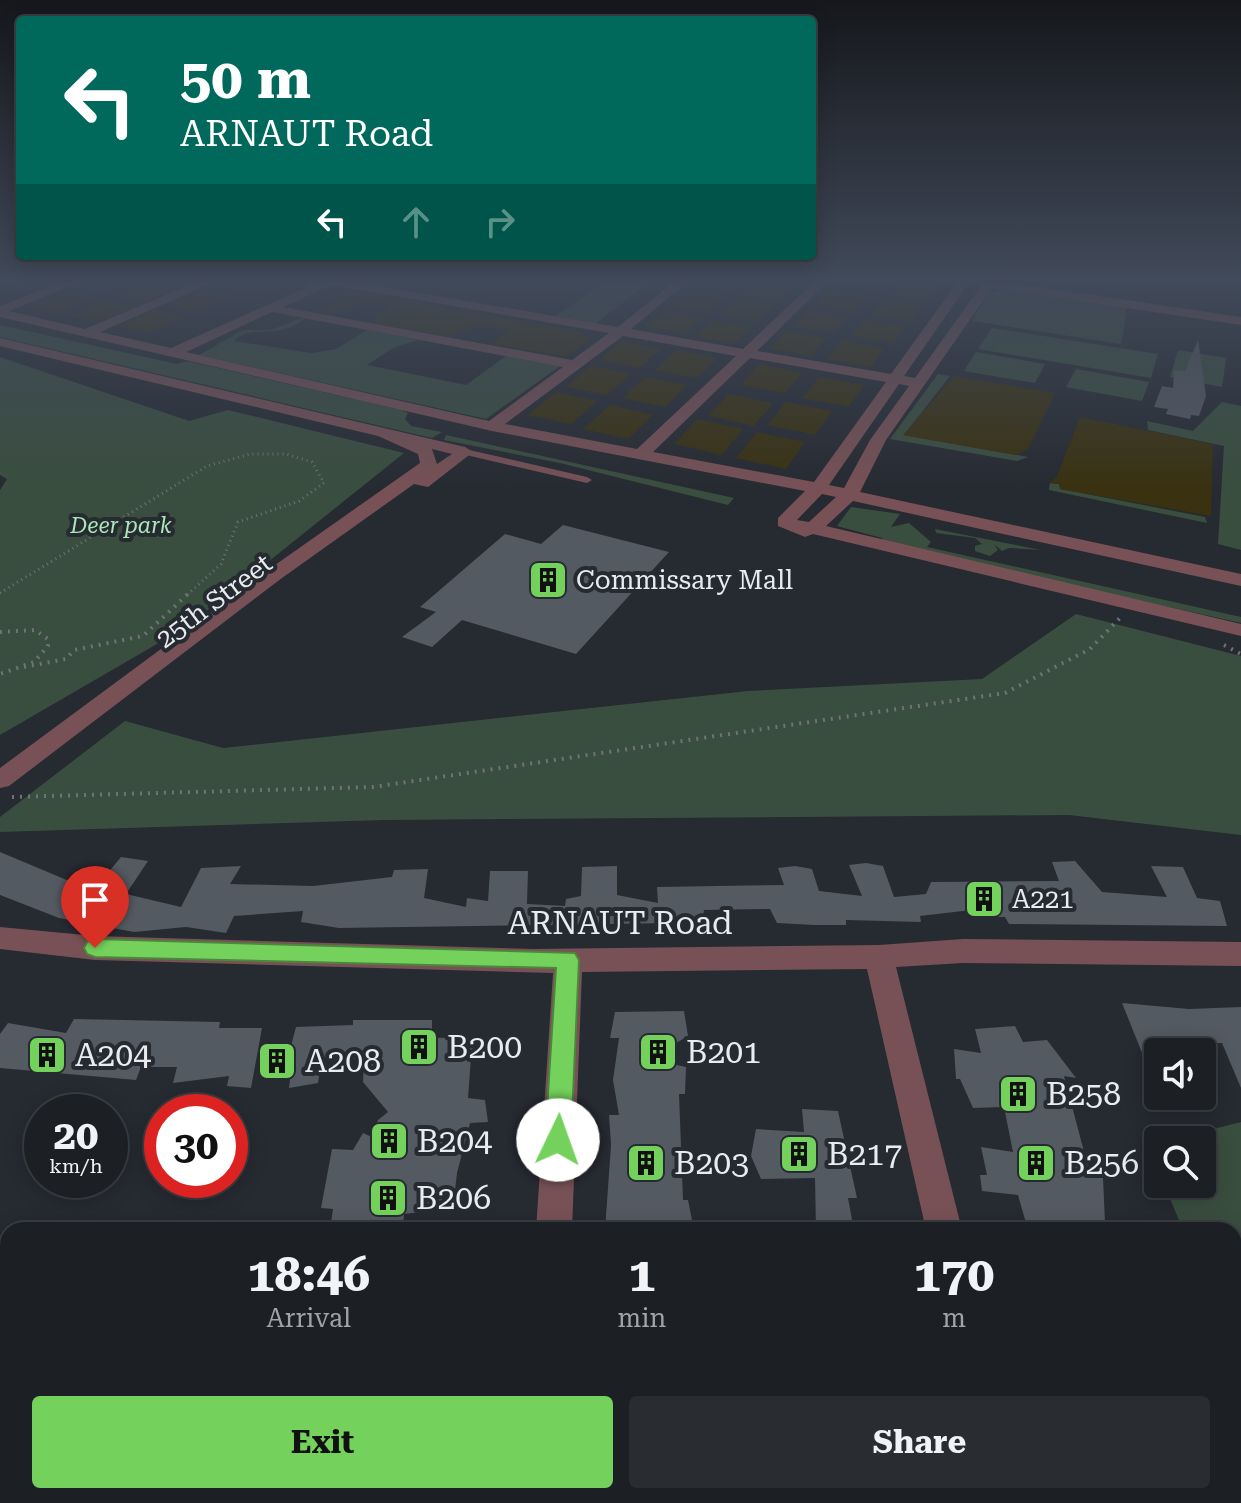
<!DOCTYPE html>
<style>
:root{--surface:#1c2025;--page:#292d32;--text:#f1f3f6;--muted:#a0a3a7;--line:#3a3e42;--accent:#74d25c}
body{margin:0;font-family:"Roboto Serif",serif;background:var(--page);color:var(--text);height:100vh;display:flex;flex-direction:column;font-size:30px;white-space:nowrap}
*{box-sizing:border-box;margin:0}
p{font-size:26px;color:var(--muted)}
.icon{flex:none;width:44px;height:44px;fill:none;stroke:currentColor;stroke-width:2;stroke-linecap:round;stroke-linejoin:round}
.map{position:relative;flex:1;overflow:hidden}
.drawer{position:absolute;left:0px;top:1222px;width:1242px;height:282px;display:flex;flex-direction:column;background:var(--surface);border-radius:24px 24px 0 0;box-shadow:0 4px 20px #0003,0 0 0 2px var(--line)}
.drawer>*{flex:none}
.banner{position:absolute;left:16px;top:16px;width:800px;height:244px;border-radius:8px;box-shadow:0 4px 20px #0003,0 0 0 2px var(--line);background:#00695c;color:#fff;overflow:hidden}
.buttons{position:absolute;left:1144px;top:1038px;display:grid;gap:16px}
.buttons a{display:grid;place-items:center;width:72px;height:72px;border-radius:8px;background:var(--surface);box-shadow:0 4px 20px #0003,0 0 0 2px var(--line);font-size:40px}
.speed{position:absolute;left:24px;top:1094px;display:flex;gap:16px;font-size:40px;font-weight:700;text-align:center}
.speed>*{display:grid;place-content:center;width:104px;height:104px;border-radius:50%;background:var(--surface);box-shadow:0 4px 20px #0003,0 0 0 2px var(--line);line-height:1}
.speed small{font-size:20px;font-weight:400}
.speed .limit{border:12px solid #d22;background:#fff;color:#111}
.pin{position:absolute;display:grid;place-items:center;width:68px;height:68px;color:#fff;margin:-82px -34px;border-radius:50% 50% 50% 0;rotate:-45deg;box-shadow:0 0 8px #0007}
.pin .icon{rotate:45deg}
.me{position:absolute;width:88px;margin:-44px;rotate:3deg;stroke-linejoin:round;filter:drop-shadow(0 0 6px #0008)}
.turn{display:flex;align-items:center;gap:28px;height:168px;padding:0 32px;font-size:36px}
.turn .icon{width:104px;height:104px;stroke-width:2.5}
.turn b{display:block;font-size:56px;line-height:68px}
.lanes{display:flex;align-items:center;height:76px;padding:0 32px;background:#0003;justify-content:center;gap:40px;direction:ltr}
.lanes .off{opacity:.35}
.eta{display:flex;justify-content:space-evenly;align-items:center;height:136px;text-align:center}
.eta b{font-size:48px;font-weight:700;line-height:56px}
.primary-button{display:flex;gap:16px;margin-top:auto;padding:16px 32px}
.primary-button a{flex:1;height:92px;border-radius:8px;background:var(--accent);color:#111;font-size:32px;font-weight:700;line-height:92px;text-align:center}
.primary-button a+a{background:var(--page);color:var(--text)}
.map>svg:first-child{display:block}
.green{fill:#3a4e3f}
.sand{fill:#393110}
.building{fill:#545a61}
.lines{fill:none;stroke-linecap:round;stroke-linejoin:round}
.path-far1{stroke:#6f7379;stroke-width:3;stroke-dasharray:1 4;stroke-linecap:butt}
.path{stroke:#6f7379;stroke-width:4;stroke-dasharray:2 6;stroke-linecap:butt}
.lane{fill:#785156;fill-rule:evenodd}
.street{fill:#785156;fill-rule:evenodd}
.route{fill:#74d25c;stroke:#4b883c;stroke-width:2}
.labels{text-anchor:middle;stroke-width:8;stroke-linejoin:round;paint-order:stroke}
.far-park-label{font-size:22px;font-style:italic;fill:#aae7b9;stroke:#262a31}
.poi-label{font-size:26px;fill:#e8ecf0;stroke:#262a31;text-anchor:start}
.street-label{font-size:26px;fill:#e8ecf0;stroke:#262a31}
.near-street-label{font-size:32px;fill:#e8ecf0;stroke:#262a31}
.near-poi-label{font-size:32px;fill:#e8ecf0;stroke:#262a31;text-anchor:start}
</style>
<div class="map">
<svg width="1241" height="1503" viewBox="0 0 1241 1503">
<rect width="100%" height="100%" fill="#262a31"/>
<path class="green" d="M607 281H651L596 323 555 316Z
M1004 290 1127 308 1121 344 972 321 989 293Z
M301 318H305C280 341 249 323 234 341L311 353 336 349 367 330 418 340 393 348 367 365 466 385 506 356 560 366 486 419 199 355 243 330H271Z
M0 325 177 364 187 361 402 410 408 413 405 419 411 426 442 432 432 438 0 337Z
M992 328 1158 354 1151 378 978 349Z
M1178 350 1226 358 1222 387 1170 377Z
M976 352 1045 364 1035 383 964 371Z
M0 357 189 421 228 410 404 453 188 626 0 735V490L7 479 0 475Z
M1076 369 1149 382 1142 401 1066 387Z
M938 374 950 376 904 435 1028 457 1017 461 890 439Z
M1222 402 1241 406V550L1218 544 1224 446 1148 430 1147 421 1193 431Z
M446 435 734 498 728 505 560 463 444 440Z
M1050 483 1059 484 1061 489 1205 517 1207 523 1049 490Z
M851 507 900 514 891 527 909 523 931 542 927 547 1241 617V623L900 547 883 541 882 538 837 526Z
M935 529 1041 550 1009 548 1002 551 994 544 998 550 990 556 975 551V546L982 544 975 538 936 533Z
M1076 614 1241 656V835L1069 815 385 820 0 832V817L125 721 223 748 748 691 982 679Z
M1241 1122V1372L1234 1355V1230H1183L1164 1184H1202V1140H1170Z"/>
<path class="sand" d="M756 281 793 286 779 301 741 294Z
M900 281H905L938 286 928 301 889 295Z
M151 282 179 287 145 302 115 296Z
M203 290 232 296 199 312 168 306Z
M829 290 866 296 853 312 815 305Z
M352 291 583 332 580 336 594 337 567 356 490 344 509 331 476 324 449 337 376 323 375 316 392 306C353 293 350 318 316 312L346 299 330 295 332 292Z
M689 291 725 297 708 313 670 306Z
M67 292 95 298 57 314 28 308Z
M738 299 775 305 759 321 720 315Z
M885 299 924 305 913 321 872 314Z
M107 300 136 306 99 322 70 316Z
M155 309 185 316 149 333 118 326Z
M665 310 702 317 684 334 645 327Z
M808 310 847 317 833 333 793 326Z
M865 319 905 326 893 343 851 336Z
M713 320 752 327 734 344 695 337Z
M786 331 826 338 811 356 769 349Z
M842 340 884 348 871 367 827 359Z
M622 341 661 349 640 368 599 360Z
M676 350 717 358 697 378 655 370Z
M760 364 802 373 785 393 741 385Z
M591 366 631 374 607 395 566 387Z
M954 376 1055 393 1028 449 1015 455 903 435Z
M645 377H646L687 385 665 407 622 398Z
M819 377 864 385 849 407 802 398Z
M556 392 597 401 571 424 528 415Z
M729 394 773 403 754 426 708 416Z
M786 402 832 411 815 435 767 425Z
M610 405 653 415 628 439 583 429Z
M1080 417 1213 444 1211 516 1060 489 1059 484 1050 483 1057 476Z
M697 419 743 429 722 455 674 444Z
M757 432 805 442 786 469 736 458Z"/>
<path class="building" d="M1198 340 1206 396 1199 416 1191 415 1190 419 1166 414 1168 409 1154 407 1162 386 1173 388 1174 370 1185 371Z
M563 525 669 552 576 654 462 620 432 647 402 637 436 612 420 607 505 534 541 544Z
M0 852 93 891 121 857 148 861 126 894 181 907 201 868 241 866 230 884 313 886 392 877 394 870 428 869 424 898 466 907 467 898 488 901 490 871H528L527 904 565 906 566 899 581 896 582 867 617 866V895L658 903 657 887 784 885 778 868 795 866 812 869 819 891 862 896 849 865 866 863 883 866 894 897 926 894 931 882 1059 881 1052 862 1075 861 1102 892 1167 897 1151 866 1183 867 1197 898 1220 901 1227 926 1009 924 1005 917H985L980 909 920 916 921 922 846 920V925H814L777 923 770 909 704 910 703 918 674 917V923L339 928 301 922 303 911 234 916 226 933 186 927 134 932 59 918 0 895Z
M1122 1003 1189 1009 1241 1007V1088L1222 1043H1202L1177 1046 1179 1052H1158L1157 1090Z
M684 1011 688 1036 649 1059 686 1067 685 1094H679L683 1200H688L694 1230H605L611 1145 609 1115H619L613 1080 619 1038H610L615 1012Z
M74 1019 220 1022 219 1028H262L251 1088 227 1086 229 1076 173 1083 177 1067H141L136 1080 0 1068V1034L8 1023 66 1033Z
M353 1020H432V1038L485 1037 489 1056 471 1057 468 1098 485 1100 488 1122 470 1123 457 1173 453 1208 404 1214 403 1230H330L333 1209 321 1208 332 1149 353 1150 363 1133 372 1137 378 1120 388 1112 363 1082 364 1059 322 1058 318 1083 289 1088 291 1072H284L296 1027 353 1025Z
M1015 1026 1023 1042 1047 1040 1076 1078 1064 1076 1091 1178H1103L1105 1222 1081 1220 1085 1230H1028L1018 1195 982 1191 980 1175H987L981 1147 1013 1152 1004 1107 973 1108 960 1079H956L954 1049 981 1053 975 1029Z
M802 1109 838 1111 857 1198H848L854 1230H816L815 1178 761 1179 751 1156 756 1129 804 1132Z"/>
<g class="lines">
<path class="path-far1" d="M0 593 207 466 250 454H286L312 462 324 483 299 501 238 522 221 564 186 596"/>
<path class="path" d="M0 632 35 630 48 639V646L34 662 0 674
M1224 645 1241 654
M24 667 66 659 74 650 143 636 188 594
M12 797 373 787 1005 693 1090 649 1120 618"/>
<path class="lane" d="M465 449 587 477 592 480 587 483 462 454 460 452Z"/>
<path class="street" d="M66 281H83L9 311 85 329 199 281H216L100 332 171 348 321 281H350L618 327 675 281H688L631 329 743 349 815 281H828L757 351 891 374 958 281H970L904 376 915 378 981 286 971 281H997L1241 317V325L992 288 886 440 860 492 1241 574V586L853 501 826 526 1241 624V636L813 534 805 537 778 526V518L805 491 492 431 0 317V306ZM332 285 609 333 572 360 283 307ZM272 312 563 367 489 421 186 352ZM623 336 736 356 637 449 505 424ZM750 358 886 382 814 482 653 452ZM899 384 909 386 870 440 844 488 829 485ZM822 494 836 497 809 522 797 520Z
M0 338 465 447 473 452 428 487 414 484 282 578 9 786 0 788V768L268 570 420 463 418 454 378 436 0 346ZM432 449 452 454 437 464Z
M0 927 95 936 533 949 879 945 963 939 1241 942V966L963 963 896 967 962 1230H926L867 969 582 972 572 1230H536L553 973 95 960 0 949Z
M518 1496H562L561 1503H517Z
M985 1496H1029L1031 1503H987Z"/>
</g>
<linearGradient id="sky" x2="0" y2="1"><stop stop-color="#15171b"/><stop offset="0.57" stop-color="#414a5a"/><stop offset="1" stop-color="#414a5a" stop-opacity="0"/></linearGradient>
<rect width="1241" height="491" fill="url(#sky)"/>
<path class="route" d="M95 939 575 953 579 960 571 1140 567 1148 558 1152 549 1148 545 1140 556 968 95 957 87 954 84 948 87 942Z"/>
<defs>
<symbol id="building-square" viewBox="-11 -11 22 22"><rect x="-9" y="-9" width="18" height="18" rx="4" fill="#74d25c" stroke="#262a31"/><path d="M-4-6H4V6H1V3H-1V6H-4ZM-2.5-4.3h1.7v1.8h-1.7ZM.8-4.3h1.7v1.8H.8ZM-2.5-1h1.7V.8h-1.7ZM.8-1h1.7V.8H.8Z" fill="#111"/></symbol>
</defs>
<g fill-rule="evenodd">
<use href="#building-square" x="526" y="558" width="44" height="44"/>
<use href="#building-square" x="962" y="877" width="44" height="44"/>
<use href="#building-square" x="397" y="1025" width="44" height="44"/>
<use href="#building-square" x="636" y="1030" width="44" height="44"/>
<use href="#building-square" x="25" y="1033" width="44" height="44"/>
<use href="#building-square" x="255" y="1039" width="44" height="44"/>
<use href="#building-square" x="996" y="1072" width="44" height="44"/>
<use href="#building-square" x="367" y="1119" width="44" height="44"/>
<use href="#building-square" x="777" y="1132" width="44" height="44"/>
<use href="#building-square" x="624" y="1141" width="44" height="44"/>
<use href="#building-square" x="1014" y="1141" width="44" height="44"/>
<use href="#building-square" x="366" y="1176" width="44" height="44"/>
</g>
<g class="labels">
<g class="far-park-label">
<text x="121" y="533">Deer park</text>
</g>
<g class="poi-label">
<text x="576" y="589">Commissary Mall</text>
<text x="1012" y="908">A221</text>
</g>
<g class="street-label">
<text transform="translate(214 601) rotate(-37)" y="9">25th Street</text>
</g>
<g class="near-street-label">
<text x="620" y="934">ARNAUT Road</text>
</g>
<g class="near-poi-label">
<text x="447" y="1058">B200</text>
<text x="686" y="1063">B201</text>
<text x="75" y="1066">A204</text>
<text x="305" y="1072">A208</text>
<text x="1046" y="1105">B258</text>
<text x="417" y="1152">B204</text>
<text x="827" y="1165">B217</text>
<text x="674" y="1174">B203</text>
<text x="1064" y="1174">B256</text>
<text x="416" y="1209">B206</text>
</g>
</g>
</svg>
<div class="buttons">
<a><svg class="icon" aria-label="sound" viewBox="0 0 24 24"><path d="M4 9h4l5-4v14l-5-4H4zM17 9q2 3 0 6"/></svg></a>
<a><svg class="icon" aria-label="search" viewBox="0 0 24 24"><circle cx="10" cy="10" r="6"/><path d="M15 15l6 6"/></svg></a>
</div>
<div class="speed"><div>20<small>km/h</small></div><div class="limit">30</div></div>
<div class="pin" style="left:95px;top:948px;background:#d93025"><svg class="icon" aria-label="arrive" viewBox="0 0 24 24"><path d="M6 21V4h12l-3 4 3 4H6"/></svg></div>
<svg class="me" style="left:558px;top:1140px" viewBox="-20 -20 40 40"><circle r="19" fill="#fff"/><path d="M0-13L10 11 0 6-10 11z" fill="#74d25c"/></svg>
<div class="banner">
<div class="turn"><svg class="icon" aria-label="left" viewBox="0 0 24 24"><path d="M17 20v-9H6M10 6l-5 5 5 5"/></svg><div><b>50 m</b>ARNAUT Road</div></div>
<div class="lanes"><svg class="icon" aria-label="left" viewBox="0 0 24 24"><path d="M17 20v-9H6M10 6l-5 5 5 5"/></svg><svg class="icon off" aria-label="ahead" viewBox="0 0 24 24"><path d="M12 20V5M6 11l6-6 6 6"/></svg><svg class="icon off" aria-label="right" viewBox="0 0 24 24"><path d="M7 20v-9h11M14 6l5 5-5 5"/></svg></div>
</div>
<section class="drawer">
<div class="eta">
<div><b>18:46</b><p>Arrival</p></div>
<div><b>1</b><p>min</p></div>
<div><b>170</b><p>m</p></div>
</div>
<div class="primary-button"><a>Exit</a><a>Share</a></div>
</section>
</div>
